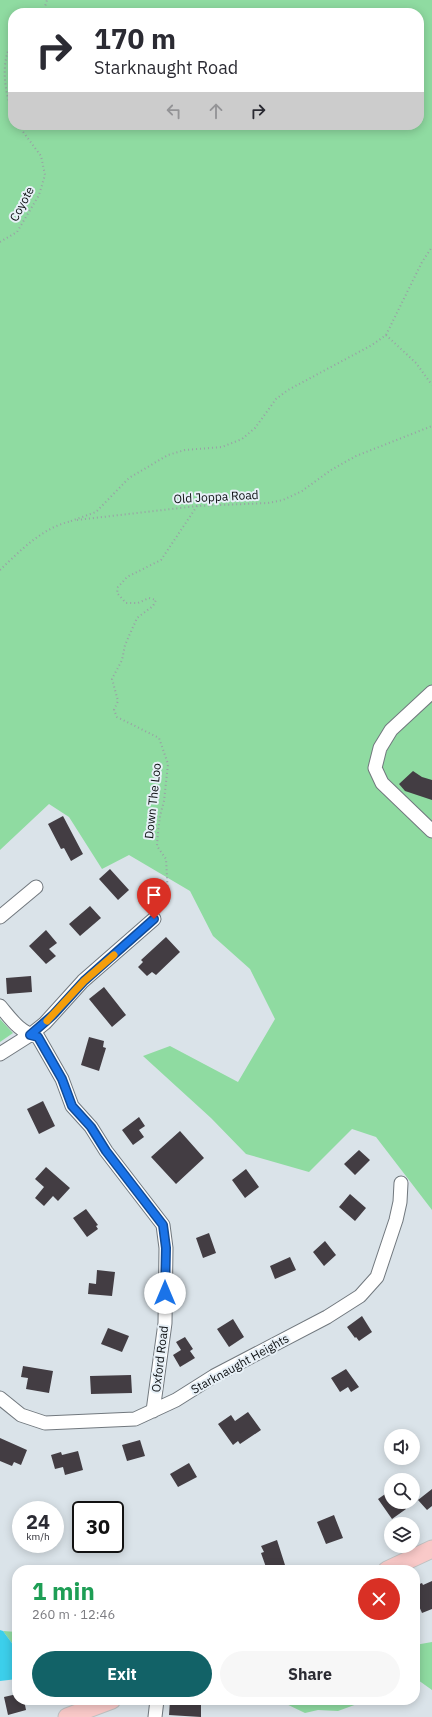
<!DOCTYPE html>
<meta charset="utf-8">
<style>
:root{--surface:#fff;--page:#f7f7f7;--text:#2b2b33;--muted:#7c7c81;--accent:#126267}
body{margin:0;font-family:"IBM Plex Sans",sans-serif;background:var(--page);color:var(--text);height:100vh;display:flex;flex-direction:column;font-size:15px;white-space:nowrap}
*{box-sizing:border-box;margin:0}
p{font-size:13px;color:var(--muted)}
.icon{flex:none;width:22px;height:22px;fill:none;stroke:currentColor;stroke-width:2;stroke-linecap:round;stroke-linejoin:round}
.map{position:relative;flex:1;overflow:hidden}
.side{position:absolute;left:12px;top:1565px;width:408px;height:140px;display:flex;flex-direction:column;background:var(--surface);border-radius:16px;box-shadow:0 2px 10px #0003}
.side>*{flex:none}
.top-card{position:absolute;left:8px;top:8px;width:416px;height:122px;border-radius:16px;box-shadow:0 2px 10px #0003;background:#fff;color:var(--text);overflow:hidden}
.fabs{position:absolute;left:384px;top:1429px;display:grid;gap:8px}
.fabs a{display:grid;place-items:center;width:36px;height:36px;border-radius:50%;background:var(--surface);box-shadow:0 2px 10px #0003;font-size:20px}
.speed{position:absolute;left:12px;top:1501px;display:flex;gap:8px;font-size:20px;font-weight:700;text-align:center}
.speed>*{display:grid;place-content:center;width:52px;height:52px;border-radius:50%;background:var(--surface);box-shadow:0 2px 10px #0003;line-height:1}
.speed small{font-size:10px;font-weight:400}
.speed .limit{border:2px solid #111;border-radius:6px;background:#fff;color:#111}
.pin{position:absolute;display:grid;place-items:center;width:34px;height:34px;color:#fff;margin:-41px -17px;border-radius:50% 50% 50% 0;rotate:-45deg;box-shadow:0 0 4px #0007}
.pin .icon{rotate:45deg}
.me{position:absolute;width:44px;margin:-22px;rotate:0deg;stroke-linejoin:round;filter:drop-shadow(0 0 3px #0008)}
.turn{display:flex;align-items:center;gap:14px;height:84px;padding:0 20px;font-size:18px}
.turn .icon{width:52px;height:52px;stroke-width:2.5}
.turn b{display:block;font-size:28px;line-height:34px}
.lanes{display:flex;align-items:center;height:38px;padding:0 20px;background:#0003;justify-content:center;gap:20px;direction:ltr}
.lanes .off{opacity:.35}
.round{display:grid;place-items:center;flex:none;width:42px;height:42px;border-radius:21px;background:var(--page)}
.summary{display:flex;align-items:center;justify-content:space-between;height:68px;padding:0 20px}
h1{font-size:24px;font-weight:700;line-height:30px;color:#1e9e55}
.cta{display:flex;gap:8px;margin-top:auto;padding:8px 20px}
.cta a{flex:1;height:46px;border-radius:24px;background:var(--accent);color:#fff;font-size:16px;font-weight:700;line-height:46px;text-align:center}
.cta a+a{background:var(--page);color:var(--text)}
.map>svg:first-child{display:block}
.green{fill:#8fdba1;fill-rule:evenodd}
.water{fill:#3ccfeb}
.building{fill:#433d43}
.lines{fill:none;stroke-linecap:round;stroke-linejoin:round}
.minor-casing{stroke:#71787e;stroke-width:15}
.major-casing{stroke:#c0c1c1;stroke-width:19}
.path{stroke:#99a0a5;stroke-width:2;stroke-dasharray:1 3;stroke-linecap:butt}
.minor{stroke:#fff;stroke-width:13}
.major{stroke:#f9c9c8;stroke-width:17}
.route-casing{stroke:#114b97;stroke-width:10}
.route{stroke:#1a73e8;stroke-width:7}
.slow{stroke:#f59e0b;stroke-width:7}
.labels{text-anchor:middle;stroke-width:4;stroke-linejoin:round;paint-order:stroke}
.street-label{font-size:12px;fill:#0c0f11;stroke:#e7f0f7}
</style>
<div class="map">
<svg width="432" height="1717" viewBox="0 0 432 1717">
<rect width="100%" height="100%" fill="#dae3e9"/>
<path class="green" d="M0 0H432V1210L376 1137 352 1129 309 1172 246 1154 211 1118 143 1056 170 1046 238 1082 275 1019 250 969 213 936 190 891 129 855 102 869 69 817 49 804 0 850ZM13 13H419V125H13Z
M0 1019 13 1033 0 1042Z
M3 1631 17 1632V1650Z
M432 1642V1690L418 1680 415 1681V1645Z
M272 1700H368L338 1711 318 1710 305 1713 278 1700Z"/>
<path class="water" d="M0 1630 3 1631 17 1650V1679L0 1681Z"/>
<path class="building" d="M413 771 422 777 432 780V800L405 791 399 784Z
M63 816 83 854 71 861 64 848 61 849 48 824Z
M110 869 129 890 118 900 99 879Z
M90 906 101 918 80 936 69 924Z
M46 930 57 943 49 949 56 956 46 964 29 946Z
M166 937 180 952 156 975 152 972 147 976 138 967 143 962 141 960Z
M31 976 32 992 7 994 6 978Z
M104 987 126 1015 112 1027 89 999Z
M89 1037 104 1041 103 1047 106 1048 99 1071 81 1065Z
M43 1101 55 1126 39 1134 27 1109Z
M139 1117 145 1126 139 1130 144 1137 133 1145 122 1130Z
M180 1131 204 1158 176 1184 151 1157Z
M359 1150 370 1160 355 1175 344 1164Z
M46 1167 70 1188 58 1201 53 1196 44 1206 35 1198 44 1187 35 1179Z
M246 1169 259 1187 245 1198 232 1180Z
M350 1194 366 1208 355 1221 339 1207Z
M86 1209 98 1225 96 1226 98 1229 87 1237 73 1218Z
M209 1233 216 1253 203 1258 196 1238Z
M325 1241 336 1255 324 1266 313 1252Z
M290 1257 296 1270 275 1279 270 1266Z
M97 1270 115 1272 112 1296 88 1294 89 1283 96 1284Z
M362 1316 372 1332 359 1341 356 1337 355 1338 347 1327Z
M233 1319 244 1337 229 1347 217 1329Z
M108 1328 129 1336 122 1352 101 1344Z
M185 1337 193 1349 190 1351 195 1358 180 1367 173 1355 181 1350 176 1342Z
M23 1366 53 1371 49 1393 26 1389 28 1378 21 1377Z
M346 1369 359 1387 351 1392 348 1387 340 1392 331 1378Z
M131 1375 132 1393 91 1394 90 1376Z
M248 1412 261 1430 240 1444 238 1441 233 1445 218 1424 231 1415 235 1421Z
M0 1438 27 1450 21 1465 14 1462 12 1466 0 1461Z
M140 1440 145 1456 127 1461 122 1445Z
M78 1451 83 1470 65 1475 63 1467 55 1469 51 1455 61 1452 62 1455Z
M189 1463 197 1477 178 1487 170 1474Z
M432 1489V1506L427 1510 418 1500Z
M391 1490V1502H402L406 1509 392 1519 378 1499Z
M334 1515 343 1538 326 1544 317 1522Z
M277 1540 285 1565 267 1570 261 1553 264 1552 261 1546Z
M432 1581V1609L422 1613 415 1597V1586L422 1583 423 1585Z
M17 1694V1700H24L26 1710 8 1715 4 1697Z
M170 1700H201V1717L169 1715Z"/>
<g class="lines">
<defs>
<path id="minor" d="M432 692 391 730 380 748 375 768 382 783 432 831
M0 917 36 887
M0 1006C11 1019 20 1033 38 1037L62 1079 72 1106 91 1127 106 1151 163 1225 166 1248 165 1323 153 1411
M0 1054 30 1035 45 1023 83 981 154 919
M0 1398 21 1415 45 1423 135 1419 176 1400 214 1376 327 1317 360 1296 377 1277 396 1220 400 1202 401 1183
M155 1717 157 1700"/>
<path id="major" d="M387 1570 432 1549
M67 1717 112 1700"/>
</defs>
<use href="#minor" class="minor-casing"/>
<use href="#major" class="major-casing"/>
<path class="path" d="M43 13 47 0
M13 41C0 60 4 92 13 113
M0 242 17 232 39 195 45 175 41 156 18 125
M386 335 416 363 432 385
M77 520 197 506 268 503 283 500 302 491 331 470 356 456 432 426
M71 521 96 512 129 478 168 455 185 450 222 447 242 439 255 428 276 399 288 390 372 345 386 335 422 262 432 247
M0 570C21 550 43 527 72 521
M160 908 168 895 166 859 157 846 158 832 160 816 164 801 168 764 159 738 117 717 114 710 118 701 112 679 122 660 125 645 137 618 153 606 156 600 149 598 138 603H126L117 593 118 587 127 577 161 560 197 506"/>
<use href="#minor" class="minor"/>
<use href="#major" class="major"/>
</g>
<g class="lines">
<defs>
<path id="route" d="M154 919 84 981 53 1015 30 1035 38 1037 62 1079 72 1106 91 1127 106 1151 163 1225 166 1248 165 1293"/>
</defs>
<use href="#route" class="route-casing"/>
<use href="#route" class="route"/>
<path class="slow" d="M47 1021 84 981 114 955"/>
</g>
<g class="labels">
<g class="street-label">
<text transform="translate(22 204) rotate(-62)" y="4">Coyote</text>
<text transform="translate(216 497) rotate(-3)" y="4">Old Joppa Road</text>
<text transform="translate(153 801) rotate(-84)" y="4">Down The Loo</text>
<text transform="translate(160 1359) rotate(-83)" y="4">Oxford Road</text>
<text transform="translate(240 1364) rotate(-29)" y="4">Starknaught Heights</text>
</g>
</g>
</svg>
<div class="fabs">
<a><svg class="icon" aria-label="sound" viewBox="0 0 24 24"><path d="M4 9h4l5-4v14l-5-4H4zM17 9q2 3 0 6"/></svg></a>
<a><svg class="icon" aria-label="search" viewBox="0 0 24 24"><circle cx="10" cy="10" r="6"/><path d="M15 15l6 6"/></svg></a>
<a><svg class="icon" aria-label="layers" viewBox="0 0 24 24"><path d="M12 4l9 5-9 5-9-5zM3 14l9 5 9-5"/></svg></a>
</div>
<div class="speed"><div>24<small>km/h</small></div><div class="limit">30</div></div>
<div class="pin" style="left:154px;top:919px;background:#d93025"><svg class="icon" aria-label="arrive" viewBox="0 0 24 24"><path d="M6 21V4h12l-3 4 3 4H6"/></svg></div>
<svg class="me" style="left:165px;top:1293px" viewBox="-20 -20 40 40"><circle r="19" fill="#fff"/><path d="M0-13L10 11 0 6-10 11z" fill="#1a73e8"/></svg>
<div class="top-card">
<div class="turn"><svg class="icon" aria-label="right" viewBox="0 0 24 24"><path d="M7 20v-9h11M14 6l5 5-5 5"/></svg><div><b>170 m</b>Starknaught Road</div></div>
<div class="lanes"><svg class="icon off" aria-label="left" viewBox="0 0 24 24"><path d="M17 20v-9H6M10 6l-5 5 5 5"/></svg><svg class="icon off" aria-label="ahead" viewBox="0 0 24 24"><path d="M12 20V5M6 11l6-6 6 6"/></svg><svg class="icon" aria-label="right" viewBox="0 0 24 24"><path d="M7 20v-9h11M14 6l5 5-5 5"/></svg></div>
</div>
<section class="side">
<div class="summary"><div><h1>1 min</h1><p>260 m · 12:46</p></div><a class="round" style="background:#d93025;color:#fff"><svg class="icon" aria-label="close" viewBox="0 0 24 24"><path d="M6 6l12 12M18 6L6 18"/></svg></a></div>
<div class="cta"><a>Exit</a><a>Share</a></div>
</section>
</div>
